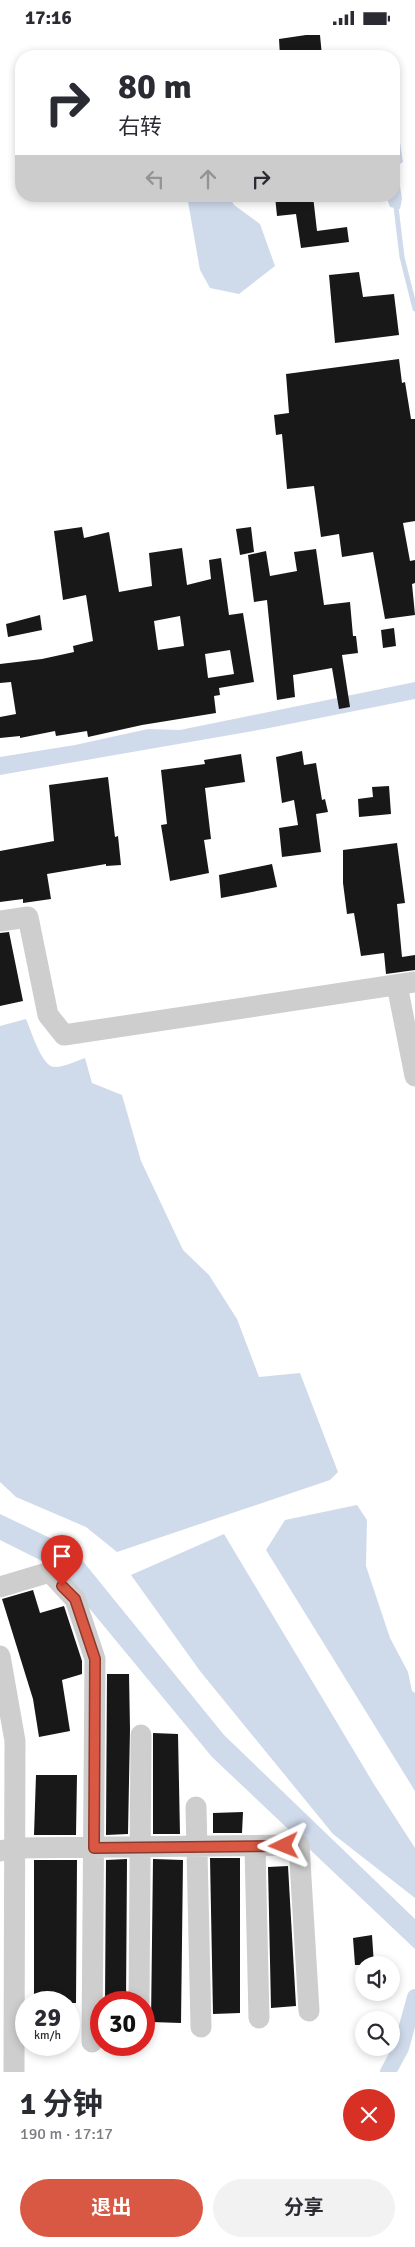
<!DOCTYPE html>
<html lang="zh">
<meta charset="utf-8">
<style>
:root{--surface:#fff;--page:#f2f2f3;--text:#2b2b33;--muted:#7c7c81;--accent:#d95843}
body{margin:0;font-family:Signika,"Noto Sans SC",sans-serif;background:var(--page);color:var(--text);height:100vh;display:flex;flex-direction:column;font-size:19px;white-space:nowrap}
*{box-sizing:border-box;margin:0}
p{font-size:16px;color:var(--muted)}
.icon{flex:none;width:28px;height:28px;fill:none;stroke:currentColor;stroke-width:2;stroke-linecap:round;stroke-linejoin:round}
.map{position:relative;height:2037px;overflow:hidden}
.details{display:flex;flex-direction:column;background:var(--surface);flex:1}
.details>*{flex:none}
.guide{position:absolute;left:15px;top:15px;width:385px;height:152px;border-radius:20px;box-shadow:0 2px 8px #0003;background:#fff;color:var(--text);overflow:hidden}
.fabs{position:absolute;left:355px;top:1921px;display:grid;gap:10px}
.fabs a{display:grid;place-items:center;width:45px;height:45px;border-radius:50%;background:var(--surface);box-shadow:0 2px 8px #0003;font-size:25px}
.speed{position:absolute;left:15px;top:1956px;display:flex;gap:10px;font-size:25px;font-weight:700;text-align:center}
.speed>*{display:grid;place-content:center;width:65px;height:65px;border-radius:50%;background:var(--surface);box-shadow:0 2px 8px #0003;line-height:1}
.speed small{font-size:12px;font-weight:400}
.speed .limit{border:8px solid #d22;background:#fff;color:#111}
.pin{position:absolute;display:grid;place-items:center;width:42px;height:42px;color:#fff;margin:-51px -21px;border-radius:50% 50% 50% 0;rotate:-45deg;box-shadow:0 0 5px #0007}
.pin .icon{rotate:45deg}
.me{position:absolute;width:55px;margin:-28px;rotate:268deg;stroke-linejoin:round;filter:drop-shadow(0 0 4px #0008)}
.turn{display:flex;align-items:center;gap:18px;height:105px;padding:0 20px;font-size:22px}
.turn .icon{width:65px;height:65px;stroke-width:2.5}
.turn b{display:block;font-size:35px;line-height:42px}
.lanes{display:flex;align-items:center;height:48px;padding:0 20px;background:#0003;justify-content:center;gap:25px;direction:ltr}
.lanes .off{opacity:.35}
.round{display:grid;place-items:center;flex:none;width:52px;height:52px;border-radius:26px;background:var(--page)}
.head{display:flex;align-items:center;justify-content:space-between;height:85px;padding:0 20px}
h1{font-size:30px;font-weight:700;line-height:38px}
.button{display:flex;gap:10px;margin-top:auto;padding:10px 20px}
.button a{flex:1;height:58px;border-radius:30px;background:var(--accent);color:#fff;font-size:20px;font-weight:700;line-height:58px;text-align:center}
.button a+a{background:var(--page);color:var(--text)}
.status{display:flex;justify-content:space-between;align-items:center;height:35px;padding:0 25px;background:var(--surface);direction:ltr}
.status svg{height:14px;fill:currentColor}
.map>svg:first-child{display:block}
.water{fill:#cfdaeb}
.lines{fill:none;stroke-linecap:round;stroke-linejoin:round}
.stream{stroke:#cfdaeb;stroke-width:5}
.canal{stroke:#cfdaeb;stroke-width:16}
.building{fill:#181818;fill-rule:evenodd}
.minor{stroke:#cecece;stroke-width:21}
.route-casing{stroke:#8d392c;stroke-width:12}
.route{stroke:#d95843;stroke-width:9}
</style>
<div class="status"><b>17:16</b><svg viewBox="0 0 49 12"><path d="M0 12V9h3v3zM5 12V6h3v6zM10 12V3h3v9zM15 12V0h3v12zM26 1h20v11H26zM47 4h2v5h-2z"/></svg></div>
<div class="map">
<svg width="415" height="2037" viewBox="0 0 415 2037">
<rect width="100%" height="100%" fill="#fff"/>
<path class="water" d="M398 94 403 127 397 131 402 164 400 174 390 172 386 161H394V95Z
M187 161H229L234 170 260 189 275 231 239 259 210 253 200 235Z
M415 647V664L264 694 0 740V722L75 710 148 694 180 695Z
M26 984C31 995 42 1033 55 1032 64 1032 76 1026 85 1023L92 1048 122 1060 141 1126 183 1215 209 1240 237 1284 259 1342 300 1338 338 1437 330 1445 117 1517 86 1492 16 1462 0 1447V991Z
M357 1470 367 1485 366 1531 390 1603 408 1637 412 1656 415 1658V1756L266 1515 285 1485Z
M0 1479 73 1514 224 1700 415 1884V1914L212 1722 56 1533 0 1505Z
M224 1499 375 1751 415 1813V1863L333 1799 200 1636 131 1540Z"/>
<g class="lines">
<path class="stream" d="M394 155 402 222 415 274"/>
<path class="canal" d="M388 2037 401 2013 415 1962"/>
</g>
<path class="building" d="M306 0H320L322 21H280L279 4Z
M275 161H313L317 196 347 192 349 207 301 213 296 179 277 181Z
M359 237 363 262 394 259 399 300 335 308 329 240Z
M399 324 402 348 405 347 411 384H415V486L403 488 410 526 415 525V548L412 549 415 580 385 584 373 517 342 522 339 499 321 502 314 451 287 454 282 399 276 400 274 380 289 378 286 339Z
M82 492 84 503 109 497 119 557 152 551 149 518 182 513 187 550 211 544 209 525 221 523 229 580 243 578 254 647 219 653 220 660 214 661 216 678 142 690 88 702 87 696 56 701 55 696 20 703V701L0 703V682L16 679 11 647 0 648V629L42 624 74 617 73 611 93 606 86 560 63 565 54 496ZM180 581 184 611 158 615 154 586ZM230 615 234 639 208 643 205 619Z
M251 492 254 517 240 520 236 494Z
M316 514 324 570 350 567 353 601H356L358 618 342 620 350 672 339 674 332 633 293 640 295 662 277 665 267 565 254 567 248 520 266 516 270 541 297 536 294 517Z
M40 580 42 595 8 602 6 589Z
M394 593 396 611 383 613 381 595Z
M302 716 304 730 316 728 322 765 325 764 328 777 316 779 321 817 282 822 279 793 298 790 294 765 282 768 276 722Z
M241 719 245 747 205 753 211 804 204 805 209 838 170 846 161 790 167 789 161 735 205 729 204 725Z
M108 742 115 802 118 801 121 830 106 831V829L47 839 51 864 23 868V864L0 867V816L54 806 49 750Z
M389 751 391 779 359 782 358 764 373 762 372 752Z
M397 808 405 868 397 869 402 922 415 920V935L386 939 384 918 361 921 354 878 347 879 343 848V815Z
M272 829 277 852 221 863 219 840Z
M9 897 23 966 0 971V898Z
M33 1555 40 1578 64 1571 82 1626V1639L62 1645 70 1696 39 1702 33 1664 2 1564Z
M107 1639H129L130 1694 128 1799 106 1800Z
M153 1698 178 1699 180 1799H153Z
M36 1740H77L76 1800H34Z
M243 1777 242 1798H213V1778Z
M210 1823H240V1978L213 1979Z
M127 1824 126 1968H105L106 1825Z
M153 1824 183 1825 181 1988 151 1987Z
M34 1825H77L76 1968H50V1964L34 1963Z
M288 1831 296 1971 271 1973 268 1832Z
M372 1900 374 1930H355L353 1903Z"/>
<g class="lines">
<path class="minor" d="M0 886 28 882 48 980 64 1000 415 947
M397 950 415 1041
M0 1552 50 1537 75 1564 95 1624 92 2007
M0 1621 15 1706 14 2037
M196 1772 201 1992
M255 1812 259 1983
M0 1816 15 1813 299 1810 309 1976
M139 1968 141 1700"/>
</g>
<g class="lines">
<defs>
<path id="route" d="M62 1551 75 1564 95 1624 94 1813 284 1811"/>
</defs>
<use href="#route" class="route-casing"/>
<use href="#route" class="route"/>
</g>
</svg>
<div class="fabs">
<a><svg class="icon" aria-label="sound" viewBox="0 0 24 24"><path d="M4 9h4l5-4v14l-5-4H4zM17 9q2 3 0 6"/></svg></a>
<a><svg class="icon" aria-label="search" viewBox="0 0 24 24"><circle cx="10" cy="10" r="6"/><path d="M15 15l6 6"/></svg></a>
</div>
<div class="speed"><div>29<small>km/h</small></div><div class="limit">30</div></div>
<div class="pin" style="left:62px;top:1551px;background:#d93025"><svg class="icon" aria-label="arrive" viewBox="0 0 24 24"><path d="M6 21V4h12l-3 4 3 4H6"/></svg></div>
<svg class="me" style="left:284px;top:1811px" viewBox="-20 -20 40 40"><path d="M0-17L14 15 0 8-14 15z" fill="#d95843" stroke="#fff" stroke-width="4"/></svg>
<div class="guide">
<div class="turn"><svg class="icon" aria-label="right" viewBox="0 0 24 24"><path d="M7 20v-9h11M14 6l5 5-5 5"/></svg><div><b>80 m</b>右转</div></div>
<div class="lanes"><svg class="icon off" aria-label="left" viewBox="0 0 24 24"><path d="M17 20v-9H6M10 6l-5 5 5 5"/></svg><svg class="icon off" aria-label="ahead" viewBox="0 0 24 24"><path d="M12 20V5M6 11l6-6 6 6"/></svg><svg class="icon" aria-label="right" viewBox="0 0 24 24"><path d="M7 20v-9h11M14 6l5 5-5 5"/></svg></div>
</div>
</div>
<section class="details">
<div class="head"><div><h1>1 分钟</h1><p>190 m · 17:17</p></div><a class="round" style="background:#d93025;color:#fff"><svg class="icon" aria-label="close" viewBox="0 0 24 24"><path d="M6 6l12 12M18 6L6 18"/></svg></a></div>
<div class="button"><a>退出</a><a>分享</a></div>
</section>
